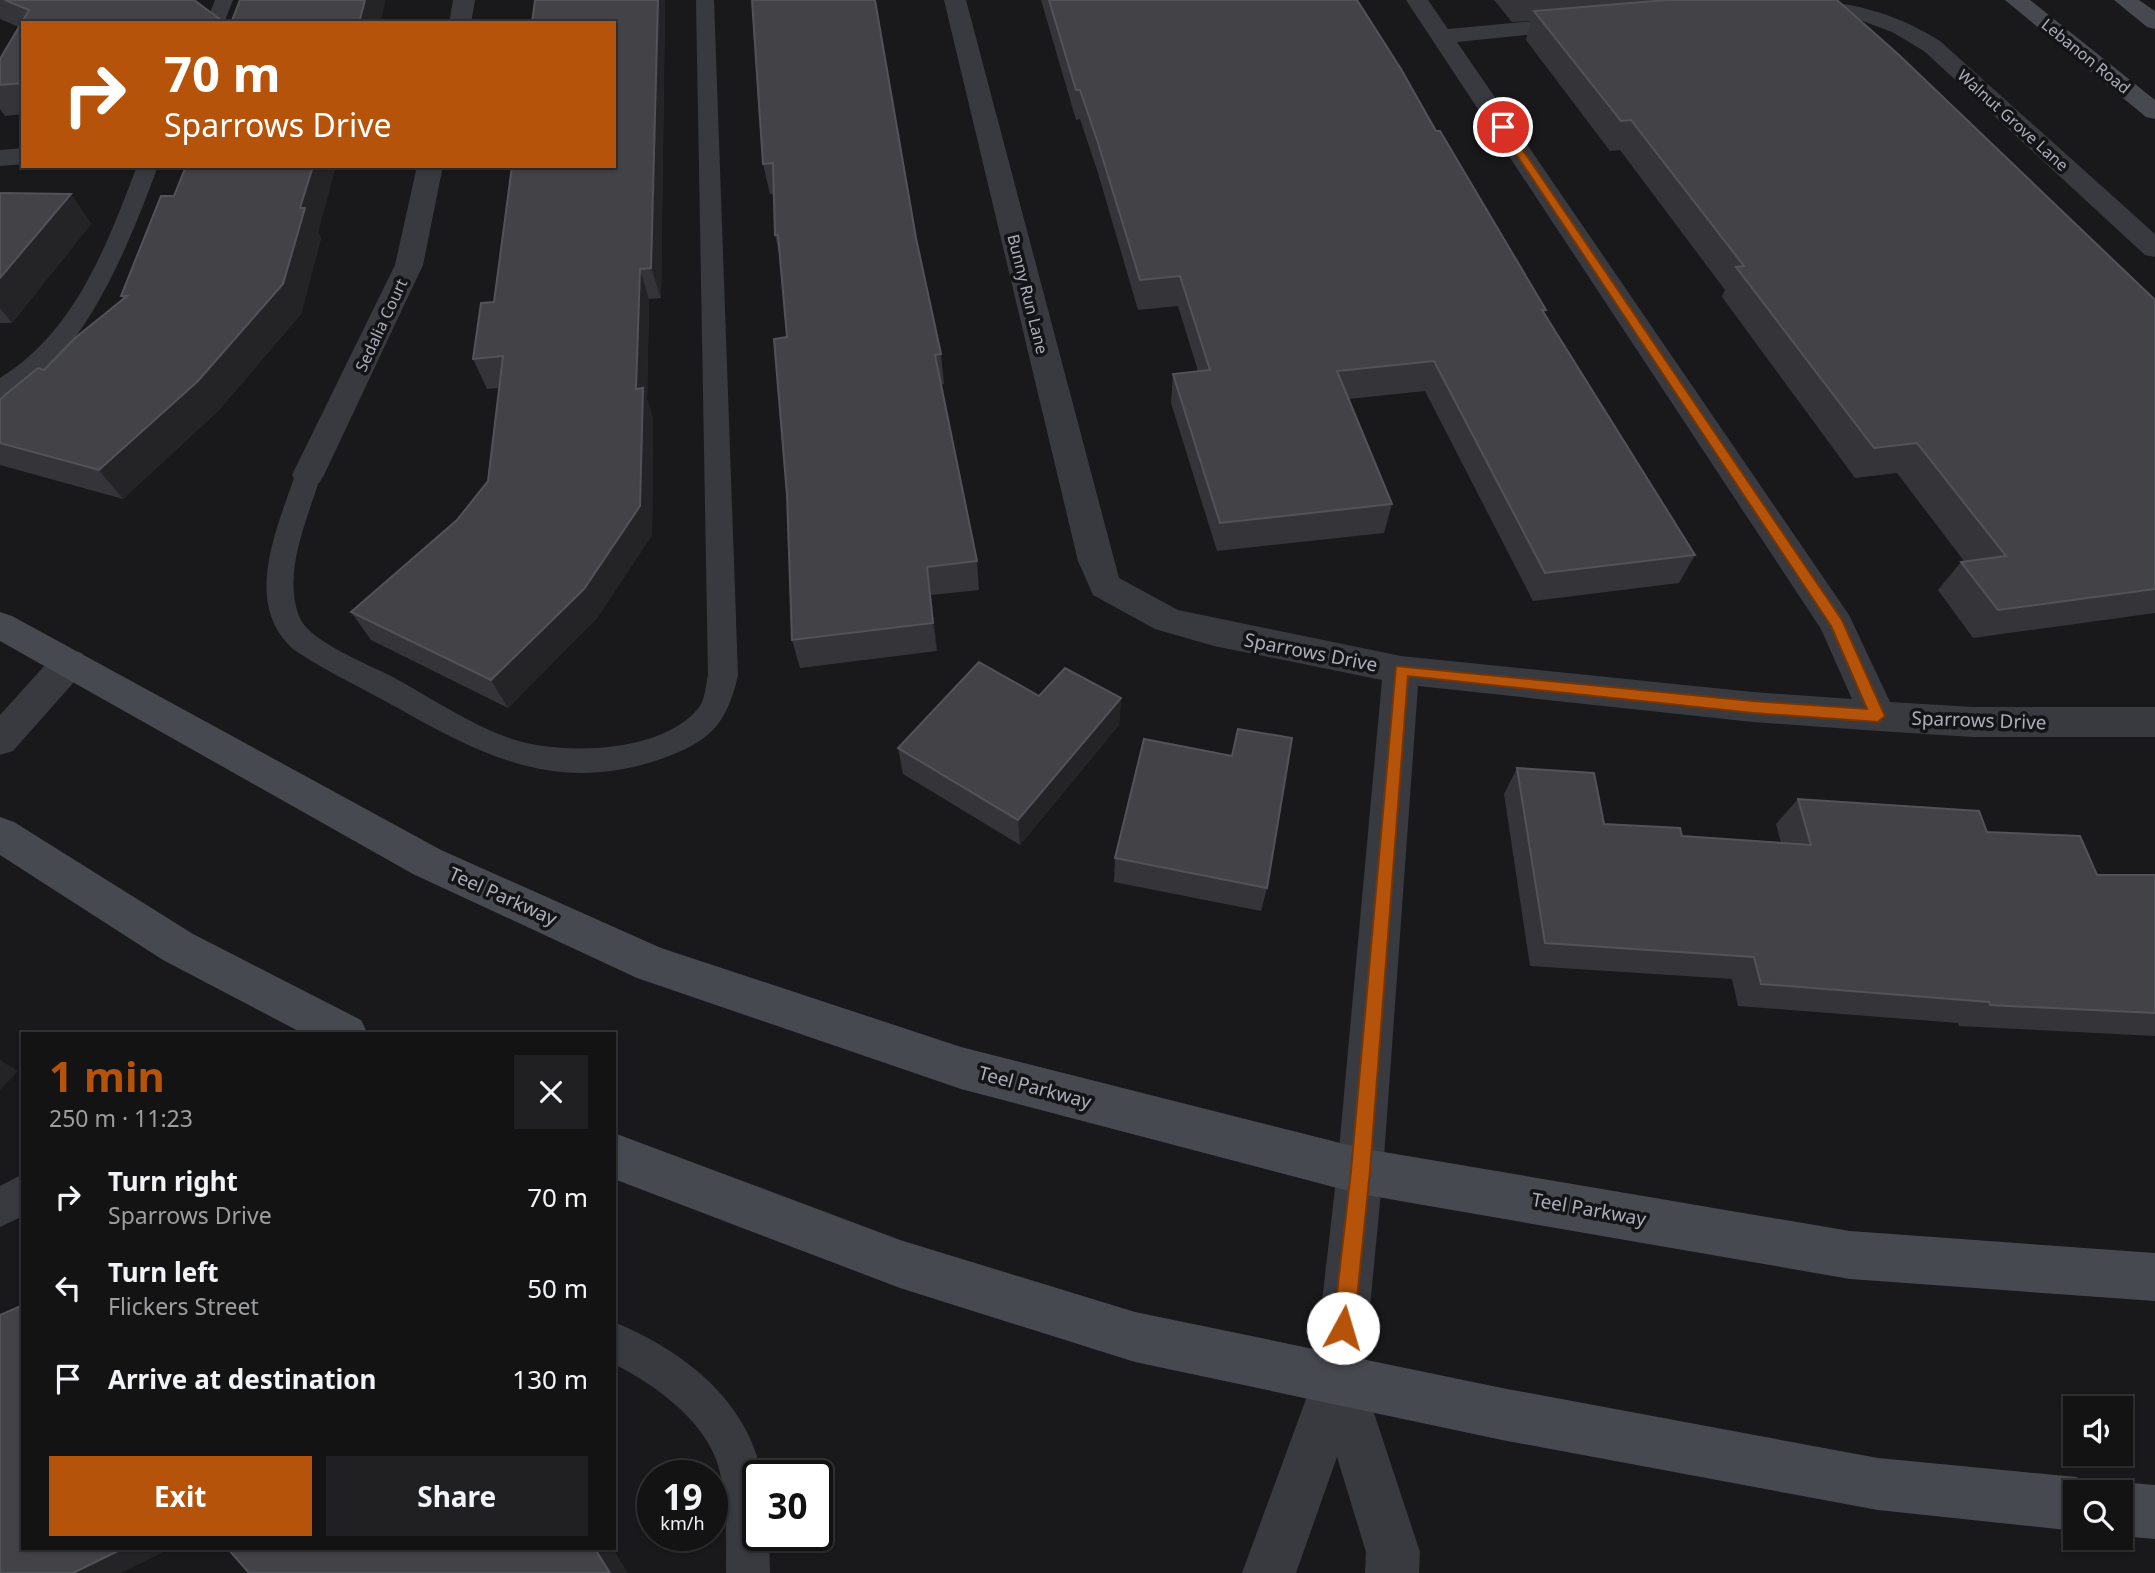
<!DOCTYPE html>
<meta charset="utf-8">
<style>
:root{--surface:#131314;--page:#202022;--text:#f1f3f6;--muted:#9d9ea0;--line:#323234;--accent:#b45309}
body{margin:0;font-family:"Noto Sans",sans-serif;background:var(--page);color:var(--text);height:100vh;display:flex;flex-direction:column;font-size:26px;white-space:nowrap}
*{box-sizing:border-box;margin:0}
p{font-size:23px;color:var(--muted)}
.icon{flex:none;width:38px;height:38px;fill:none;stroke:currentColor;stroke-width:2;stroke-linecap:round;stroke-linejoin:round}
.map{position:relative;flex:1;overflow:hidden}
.details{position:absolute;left:21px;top:1032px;width:595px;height:518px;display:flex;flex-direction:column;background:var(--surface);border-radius:0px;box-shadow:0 2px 5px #0004,0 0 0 2px var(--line)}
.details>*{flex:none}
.banner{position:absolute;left:21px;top:21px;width:595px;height:147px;border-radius:0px;box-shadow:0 2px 5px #0004,0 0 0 2px var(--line);background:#b45309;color:#fff;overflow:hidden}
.fabs{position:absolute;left:2063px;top:1396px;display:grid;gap:14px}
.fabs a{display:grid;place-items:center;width:70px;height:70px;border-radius:0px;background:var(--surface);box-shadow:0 2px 5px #0004,0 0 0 2px var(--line);font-size:35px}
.speed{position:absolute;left:637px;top:1460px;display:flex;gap:14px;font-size:35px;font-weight:700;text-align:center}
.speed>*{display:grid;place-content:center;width:91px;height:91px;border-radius:50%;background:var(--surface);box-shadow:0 2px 5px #0004,0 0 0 2px var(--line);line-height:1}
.speed small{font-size:18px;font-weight:400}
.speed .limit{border:4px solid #111;border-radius:10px;background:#fff;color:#111}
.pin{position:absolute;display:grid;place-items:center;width:60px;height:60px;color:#fff;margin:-30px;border:4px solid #fff;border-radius:50%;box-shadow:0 2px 7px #0007}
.me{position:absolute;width:77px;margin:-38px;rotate:6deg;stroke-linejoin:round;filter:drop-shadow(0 0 5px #0008)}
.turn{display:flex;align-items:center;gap:24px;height:147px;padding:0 28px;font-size:32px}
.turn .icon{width:91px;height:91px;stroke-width:2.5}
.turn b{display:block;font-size:49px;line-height:60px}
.round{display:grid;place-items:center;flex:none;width:74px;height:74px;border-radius:0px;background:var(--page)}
.overview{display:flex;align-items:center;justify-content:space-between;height:119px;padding:0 28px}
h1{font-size:42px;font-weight:700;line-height:52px;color:var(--accent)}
.button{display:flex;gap:14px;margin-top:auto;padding:14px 28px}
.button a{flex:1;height:80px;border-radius:0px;background:var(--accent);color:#fff;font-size:28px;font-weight:700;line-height:80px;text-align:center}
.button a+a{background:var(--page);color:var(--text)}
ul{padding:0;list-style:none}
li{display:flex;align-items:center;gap:21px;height:91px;padding:0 28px}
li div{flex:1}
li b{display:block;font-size:26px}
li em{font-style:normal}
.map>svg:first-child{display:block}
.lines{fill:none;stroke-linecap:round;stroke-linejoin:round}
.lane{fill:#393a40;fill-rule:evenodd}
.street{fill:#393a40;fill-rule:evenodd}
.secondary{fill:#474950;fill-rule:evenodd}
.wall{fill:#353539}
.shaded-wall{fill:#242427}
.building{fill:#424247;stroke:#525359;stroke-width:2}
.route{fill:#b45309;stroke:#753606;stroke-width:2}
.labels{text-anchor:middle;stroke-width:7;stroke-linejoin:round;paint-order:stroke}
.far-street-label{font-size:16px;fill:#abaebb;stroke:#141416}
.street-label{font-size:19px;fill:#abaebb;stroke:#141416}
</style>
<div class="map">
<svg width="2155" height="1573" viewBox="0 0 2155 1573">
<rect width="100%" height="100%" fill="#19191b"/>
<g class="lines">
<path class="lane" d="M215 0H233L224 23H206Z
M696 0H714L738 675C727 725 709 742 661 759 552 796 478 753 385 701 354 684 322 669 293 649 242 603 277 529 295 475L299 469 308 466 317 469 321 475C308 518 280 576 301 620 312 642 369 665 391 676 430 697 467 723 509 738 559 756 665 754 700 706 705 698 706 684 708 675Z
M137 166H158C132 236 80 376 0 397V378C75 332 107 245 137 166Z
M23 1174V1216L0 1227V1186Z
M614 1322C682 1350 747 1399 762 1475H758V1535H769L770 1573H726C726 1537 728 1493 716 1459 700 1417 652 1383 614 1364Z"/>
<path class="street" d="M453 0H475L471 23H449Z
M944 0H966L1119 578 1178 610 1401 656 1753 692 1852 699 1821 629 1406 0H1428L1448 29 1579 17 1590 24 1587 29 1457 42 1849 615 1890 702 1973 707H2155V737H1973L1878 731 1753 722 1418 686 1383 1171 1363 1380 1420 1552 1419 1573H1365L1366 1552 1337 1457 1296 1573H1242L1313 1380 1337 1171 1382 680 1214 646 1155 629 1093 595 1078 561Z
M1793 0C1847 0 1894 12 1940 41L2155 234V257L2145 255 1924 51 1892 32 1860 20 1788 11 1785 6Z
M23 148V164L0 166V150Z
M417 166H443L423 265 324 475 319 483 308 486 297 483 292 475 395 265Z
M69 649 82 653 87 663 82 673 13 751 0 755V715L56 653Z"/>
<path class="secondary" d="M2005 0H2030L2155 100V119L2146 117Z
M2114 0H2139L2155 11V29L2147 27Z
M0 612 12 616 441 850 661 948 961 1047 1360 1148 1850 1231 2155 1253V1301L1850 1279 1360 1194 961 1089 637 978 413 874 0 641Z
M0 817 14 822 193 934 361 1020 368 1034H304L163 960 0 855Z
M614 1133 900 1240 1135 1312 1502 1388 1878 1458 2076 1477 2095 1485 2098 1493H2076V1531L1878 1510 1502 1440 1135 1362 900 1288 614 1179Z
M2121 1482 2155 1485V1539L2121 1536V1493H2101Z"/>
</g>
<path class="wall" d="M0 0H194L23 23V114L5 116 0 109V59L19 27 0 19Z
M535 0H665L661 298 649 299 647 400 653 418 652 535 597 618 508 708 371 640 351 612 457 520 488 481 499 388 487 389 473 359 494 302Z
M752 0 916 238 941 354 944 384 941 385 977 561 979 590 931 595 937 651 800 668 792 640 787 337 780 258 775 235 774 194H770L763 164Z
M1041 0H1357L1436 131 1546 310 1544 314 1695 555 1679 583 1533 601 1425 391 1349 399 1392 504 1384 533 1217 551 1171 403 1173 374 1198 371 1178 306 1138 310 1098 173 1080 119 1076 120Z
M1494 0H1837L2155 300V613L1973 638 1938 590 1961 562 1964 561 1897 473 1855 478 1722 297 1725 290 1620 150 1610 151 1526 40 1531 21 1512 22Z
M0 193 71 194 91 224 12 323H0Z
M174 196 318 233 321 238 301 314 219 410 123 499 0 465V399L44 370 123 299 121 296Z
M1039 696 1121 698 1119 725 1020 845 903 774 898 748Z
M1232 756 1267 888 1261 911 1114 882 1115 858Z
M1517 768 1604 824 1682 836 1781 843 1776 824 1798 799 1987 832 2097 875H2155V1036L1959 1026 1958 1023 1738 1006 1732 979 1530 966 1504 794Z"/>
<path class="shaded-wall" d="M365 0H386L380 23H359Z
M658 0H665L661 298 651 268Z
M313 166H336L318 233 321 238 301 314 219 410 123 499 99 470 300 208Z
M71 194 91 224 12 323 0 308V278Z
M640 269 649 299 647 400 653 418 652 535 597 618 508 708 491 680 636 389Z
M927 567 931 595 937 651 933 623Z
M1121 698 1119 725 1020 845 1018 820Z
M0 1060 18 1071 0 1090Z
M122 1549H169L121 1573H73Z
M595 1549H613L628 1573H610Z"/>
<path class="building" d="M5 0H194L225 23H23V83L0 85V59L29 10Z
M240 0H365L359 23H231Z
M535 0H658L651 268 640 269 636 389 643 388 640 506 584 589 491 680 351 612 457 520 488 481 503 356 473 359 481 303 494 302 512 166H614V23H532Z
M752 0H875L916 238 941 354 935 355 977 561 927 567 933 623 792 640 787 495 774 339 787 337 778 235H775L773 163 763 164Z
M1049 0H1357L1401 69 1436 131H1440L1546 310H1542L1695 555 1545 573 1434 361 1337 371 1392 504 1220 523 1173 374 1210 370 1180 276 1140 280 1098 143 1080 90H1076Z
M1667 0H1837L1899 55 2155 300V589L1998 610 1961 562 2006 556 1917 443 1874 448 1736 267 1744 266 1631 120 1621 121 1534 11Z
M186 166H313L300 208H305L283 284 198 381 99 470 0 443V399L38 368 44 370 75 338 127 296H121L161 196H174Z
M0 193 71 194 0 278Z
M979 662 1039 696 1065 668 1121 698 1018 820 898 748Z
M1238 729 1292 738 1267 888 1115 858 1144 739 1232 756Z
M1517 768 1594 773 1604 824 1680 828 1682 836 1811 845 1798 799 1979 811 1987 832 2080 836 2097 875H2155V1013L1990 1005 1989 1002 1761 984 1754 957 1545 943Z
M23 1305V1549H122L73 1573H0V1315Z
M228 1549H595L610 1573H249Z"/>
<path class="route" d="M1499 125H1506L1842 620 1885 716 1878 722 1753 713 1408 676 1370 1171 1354 1328 1351 1335 1343 1338 1336 1335 1333 1328 1351 1171 1396 666 1753 701 1867 709 1831 626 1498 127Z"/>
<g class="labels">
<g class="far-street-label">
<text transform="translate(2086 56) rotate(39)" y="6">Lebanon Road</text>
<text transform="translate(2013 120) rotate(42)" y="6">Walnut Grove Lane</text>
<text transform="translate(1028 294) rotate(76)" y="6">Bunny Run Lane</text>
<text transform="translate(381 325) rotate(-65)" y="6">Sedalia Court</text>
</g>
<g class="street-label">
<text transform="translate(1311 652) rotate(11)" y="7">Sparrows Drive</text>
<text transform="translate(1979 720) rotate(2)" y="7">Sparrows Drive</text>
<text transform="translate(503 896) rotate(24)" y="7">Teel Parkway</text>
<text transform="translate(1035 1087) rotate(15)" y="7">Teel Parkway</text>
<text transform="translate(1589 1209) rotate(10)" y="7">Teel Parkway</text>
</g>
</g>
</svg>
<div class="fabs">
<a><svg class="icon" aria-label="sound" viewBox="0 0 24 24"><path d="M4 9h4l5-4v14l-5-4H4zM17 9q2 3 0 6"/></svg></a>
<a><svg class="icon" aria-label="search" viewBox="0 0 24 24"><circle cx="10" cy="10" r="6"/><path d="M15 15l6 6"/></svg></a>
</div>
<div class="speed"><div>19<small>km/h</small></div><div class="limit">30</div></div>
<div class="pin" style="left:1503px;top:127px;background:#d93025"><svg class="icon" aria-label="arrive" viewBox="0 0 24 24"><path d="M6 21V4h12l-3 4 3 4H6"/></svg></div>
<svg class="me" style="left:1343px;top:1328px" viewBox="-20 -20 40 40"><circle r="19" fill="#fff"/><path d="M0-13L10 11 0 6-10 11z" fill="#b45309"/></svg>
<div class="banner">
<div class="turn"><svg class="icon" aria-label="right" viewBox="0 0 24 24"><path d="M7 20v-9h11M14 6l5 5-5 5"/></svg><div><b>70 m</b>Sparrows Drive</div></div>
</div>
<section class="details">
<div class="overview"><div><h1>1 min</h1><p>250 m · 11:23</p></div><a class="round"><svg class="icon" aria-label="close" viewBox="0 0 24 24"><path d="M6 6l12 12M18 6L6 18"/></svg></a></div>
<ul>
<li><svg class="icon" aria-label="right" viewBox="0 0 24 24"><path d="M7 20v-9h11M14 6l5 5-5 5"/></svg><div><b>Turn right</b><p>Sparrows Drive</p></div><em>70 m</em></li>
<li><svg class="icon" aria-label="left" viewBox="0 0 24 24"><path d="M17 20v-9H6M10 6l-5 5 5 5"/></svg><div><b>Turn left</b><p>Flickers Street</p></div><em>50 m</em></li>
<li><svg class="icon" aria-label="arrive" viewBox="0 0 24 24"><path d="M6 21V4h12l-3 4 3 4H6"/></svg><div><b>Arrive at destination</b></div><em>130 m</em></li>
</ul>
<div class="button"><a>Exit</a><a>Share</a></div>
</section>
</div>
